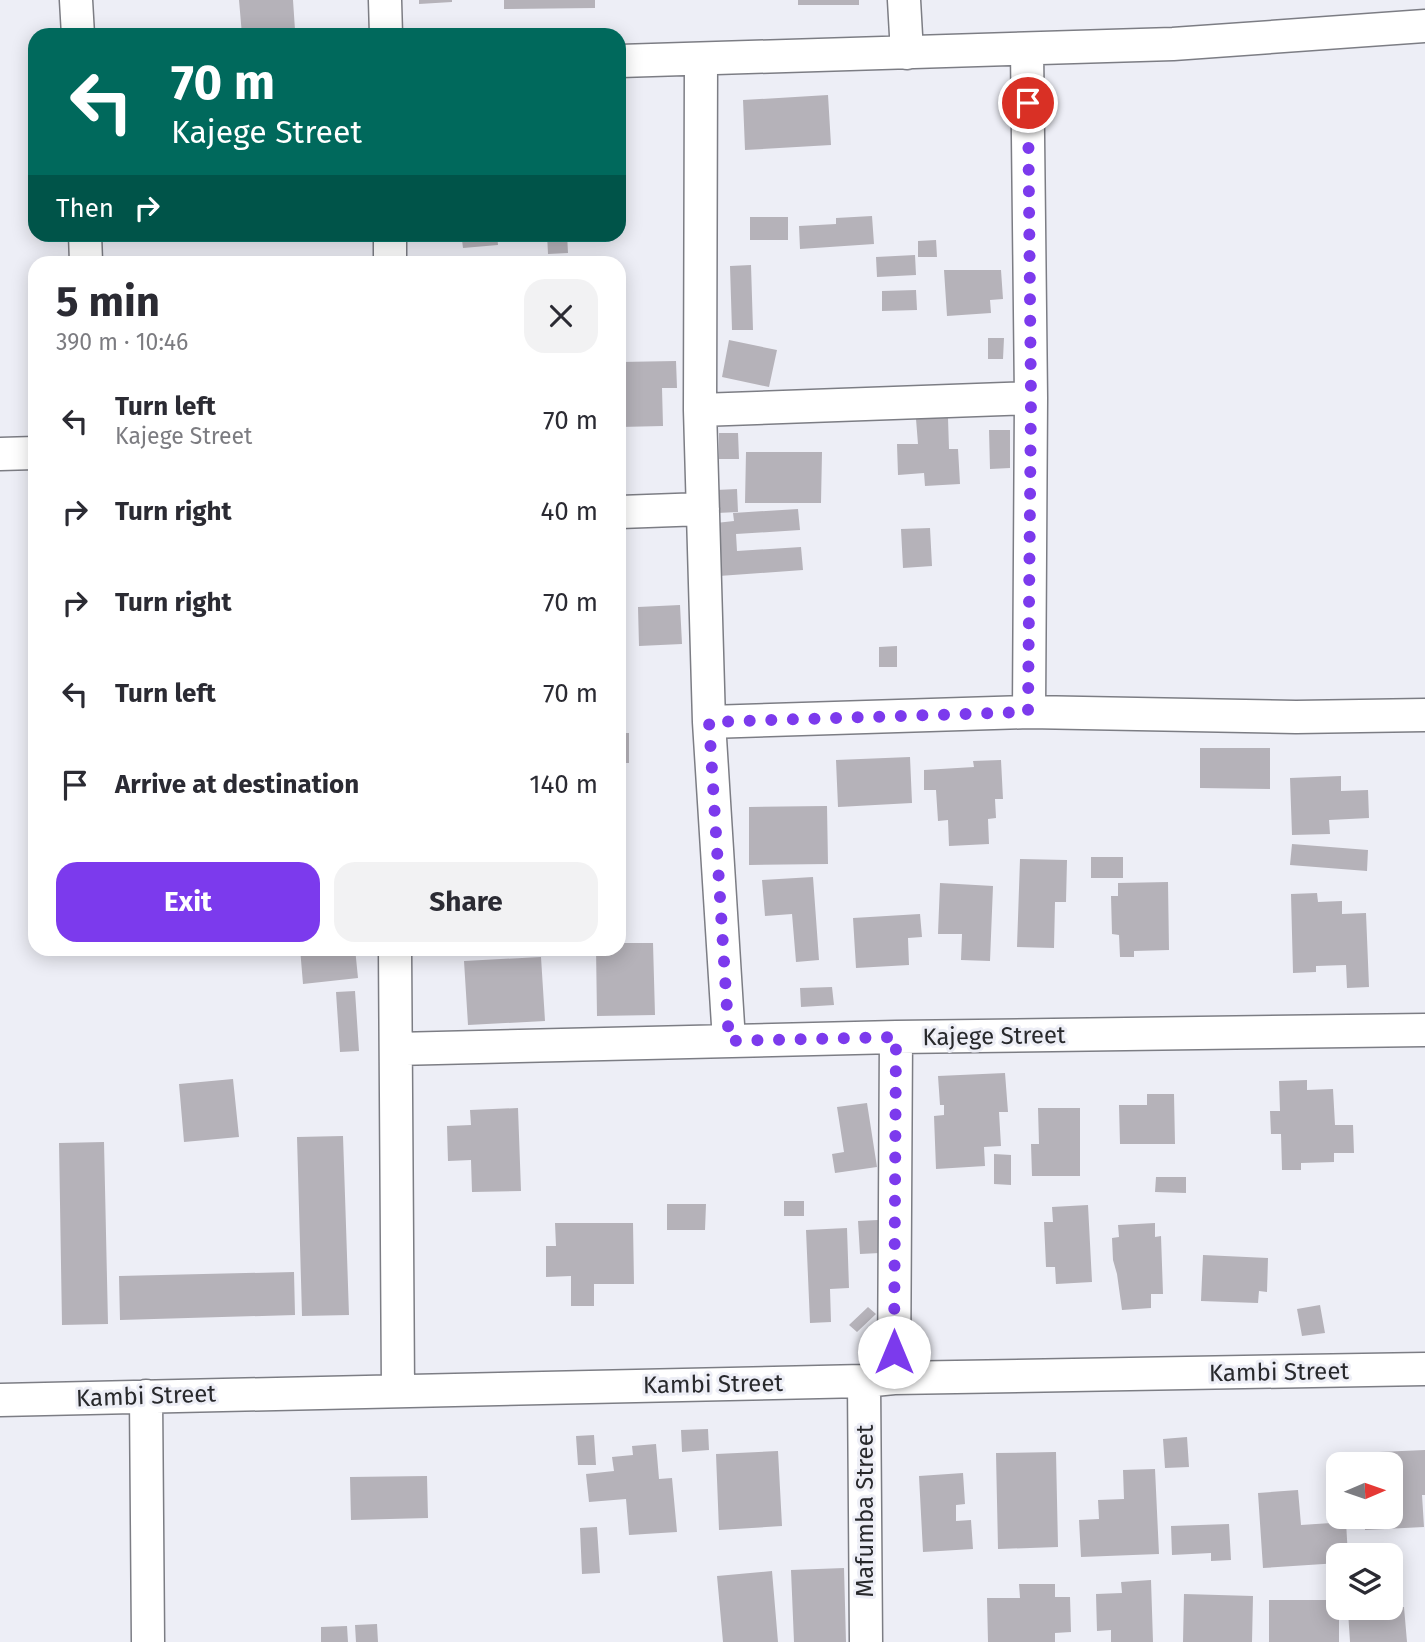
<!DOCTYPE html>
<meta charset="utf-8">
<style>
:root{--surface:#fff;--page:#f2f2f3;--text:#2b2b33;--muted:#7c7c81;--accent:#7c3aed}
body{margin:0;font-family:"Fira Sans",sans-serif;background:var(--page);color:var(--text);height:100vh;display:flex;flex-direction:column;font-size:26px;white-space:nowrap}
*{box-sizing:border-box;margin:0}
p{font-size:23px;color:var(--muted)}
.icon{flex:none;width:38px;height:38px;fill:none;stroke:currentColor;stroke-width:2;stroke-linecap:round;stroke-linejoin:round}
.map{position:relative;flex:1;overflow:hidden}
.panel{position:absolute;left:28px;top:256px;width:598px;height:700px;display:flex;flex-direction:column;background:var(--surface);border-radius:21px;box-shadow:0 4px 18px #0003}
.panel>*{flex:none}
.top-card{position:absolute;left:28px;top:28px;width:598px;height:214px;border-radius:21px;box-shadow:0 4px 18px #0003;background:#00695c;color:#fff;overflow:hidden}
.needle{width:46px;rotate:88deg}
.controls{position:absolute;left:1326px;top:1452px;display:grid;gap:14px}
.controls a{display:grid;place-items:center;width:77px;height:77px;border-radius:14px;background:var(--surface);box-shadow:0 4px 18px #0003;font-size:35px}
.pin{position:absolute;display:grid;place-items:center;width:60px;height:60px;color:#fff;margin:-30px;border:4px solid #fff;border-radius:50%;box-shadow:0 2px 7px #0007}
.me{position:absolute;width:77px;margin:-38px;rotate:0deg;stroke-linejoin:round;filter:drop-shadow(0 0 5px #0008)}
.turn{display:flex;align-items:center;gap:24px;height:147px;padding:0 28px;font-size:32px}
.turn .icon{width:91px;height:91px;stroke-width:2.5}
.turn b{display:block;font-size:49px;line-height:60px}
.then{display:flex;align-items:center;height:66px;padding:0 28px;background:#0003;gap:14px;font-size:26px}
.round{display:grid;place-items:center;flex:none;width:74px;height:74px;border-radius:21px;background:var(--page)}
.overview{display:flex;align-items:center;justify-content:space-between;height:119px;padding:0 28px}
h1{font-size:42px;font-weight:700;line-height:52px}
.cta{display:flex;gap:14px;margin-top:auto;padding:14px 28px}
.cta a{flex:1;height:80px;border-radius:21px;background:var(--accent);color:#fff;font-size:28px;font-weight:700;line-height:80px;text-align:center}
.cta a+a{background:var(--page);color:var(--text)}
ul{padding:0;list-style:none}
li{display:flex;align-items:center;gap:21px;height:91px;padding:0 28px}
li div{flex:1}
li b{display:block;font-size:26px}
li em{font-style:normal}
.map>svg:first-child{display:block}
.building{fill:#b5b2b9}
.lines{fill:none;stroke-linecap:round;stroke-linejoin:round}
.minor-casing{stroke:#7c7d84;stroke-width:35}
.minor{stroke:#fff;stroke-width:32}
.route{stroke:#7c3aed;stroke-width:12;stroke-dasharray:0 21.6}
.labels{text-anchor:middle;stroke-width:6;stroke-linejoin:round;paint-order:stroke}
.street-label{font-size:24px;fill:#28292c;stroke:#edeef6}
</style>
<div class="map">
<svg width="1425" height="1642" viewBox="0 0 1425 1642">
<rect width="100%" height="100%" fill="#edeef6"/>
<path class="building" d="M239 0H293L295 30 265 32 266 35H242Z
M419 0H452V2L419 4Z
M504 0H595V8L504 9Z
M798 0H859V5H798Z
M828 95 831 145 745 150 743 100Z
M872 216 874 244 800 249 799 226 836 224V218Z
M750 217H788V240H750Z
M443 234H497L498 245 463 248 462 240 444 241Z
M547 234H567L568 253 548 254Z
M936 240 937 257H918V241Z
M915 255 916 275 877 277 876 257Z
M751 265 753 330H732L730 266Z
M944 270H1001L1003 299 990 300 991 313 947 316Z
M916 290 917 310 882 311V291Z
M988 338H1004L1003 359H988Z
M729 340 777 350 769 387 722 377Z
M676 361 677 388H662L663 426 620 427V362Z
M948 418 949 449H958L960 484 925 486 924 473 898 475 897 444H918L916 419Z
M989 430H1010V468L990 469Z
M719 433H738L739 459H719Z
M746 452H822L821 503H745Z
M737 489 738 512 717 513 716 490Z
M798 509 800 530 736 534 737 551 801 547 803 570 719 576 716 523 734 521 733 513Z
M930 528 932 566 903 568 901 529Z
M680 605 682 644 639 646 638 607Z
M897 646V667H879V647Z
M620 733H629V763H620Z
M1200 748H1270V789L1200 788Z
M910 757 912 803 838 807 836 760Z
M1001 760 1003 799H995L996 818 988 819 989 844 949 846 948 820 938 821 936 790H924V770L974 767 973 761Z
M1341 776V791L1368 790 1369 818 1329 820 1330 834 1292 835 1290 778Z
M827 806 828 864 749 865V807Z
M1292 844 1368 850 1367 871 1290 865Z
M1091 857H1123V878H1091Z
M1020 859 1067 860 1066 902H1055L1054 948 1017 947Z
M813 877 819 960 796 962 792 914 765 916 762 880Z
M1168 882 1169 950 1134 951V957H1120L1119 935 1112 934 1111 896H1118V883Z
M940 883 993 886 990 961 961 960 962 934H938Z
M1317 893 1318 902 1342 901V914L1366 913 1369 987 1347 988 1346 965 1316 966V972L1293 973 1291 894Z
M920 914 922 937 908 938 909 965 856 968 853 918Z
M620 943H653L655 1015 597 1016 596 948H620Z
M300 948H355L358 978 303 984Z
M541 957 545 1021 468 1025 464 961Z
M832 987 834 1005 801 1007 800 988Z
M355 991 359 1051 340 1052 336 992Z
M1005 1073 1008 1112H999L1001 1146 984 1147 985 1166 936 1169 934 1116 944 1115V1105H940L938 1076Z
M233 1079 239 1137 184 1142 179 1084Z
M1307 1080V1090L1333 1089 1335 1125H1353L1354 1153H1334V1162L1301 1163V1170H1282L1281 1134H1271L1270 1111H1280L1279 1081Z
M1147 1094H1174L1175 1144H1120L1119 1105H1147Z
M867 1103 877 1167 835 1173 832 1154 844 1152 837 1107Z
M518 1108 521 1191 472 1192 471 1160 448 1161 447 1126 471 1125 470 1110Z
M1038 1108H1080V1176H1032L1031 1144H1039Z
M343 1136 349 1315 302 1316 297 1137Z
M104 1142 108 1324 62 1325 59 1143Z
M994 1154 1011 1155V1185L994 1184Z
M1156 1177H1186V1193L1155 1192Z
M784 1201H804V1216H784Z
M667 1204H706L705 1230H667Z
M1088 1205 1092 1282 1056 1284 1055 1267H1046L1044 1222H1053L1052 1207Z
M878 1220 880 1253 860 1254 858 1221Z
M555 1223H633L634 1284H594V1306H571V1276L546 1277V1246H556Z
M1155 1223V1237L1161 1236 1163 1294H1151V1308L1122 1310 1117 1274 1113 1260 1112 1238 1119 1237 1118 1225Z
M847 1228 849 1288 830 1289 831 1322 810 1323 806 1230Z
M1203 1255 1268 1258 1267 1292 1259 1291 1258 1303 1201 1301Z
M294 1272 295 1315 120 1320 119 1276Z
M1320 1305 1325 1333 1302 1336 1297 1309Z
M868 1307 876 1314 857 1332 849 1325Z
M708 1429 709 1450 682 1452 681 1430Z
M594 1435 596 1465H578L576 1436Z
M1187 1437 1189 1467 1165 1468 1163 1439Z
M656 1444 659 1479 672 1478 677 1532 629 1535 626 1499 589 1502 586 1474 614 1471 612 1457 633 1455 632 1446Z
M1425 1450V1495H1422L1424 1527 1365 1530V1517H1391V1465H1380L1379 1452Z
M778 1451 782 1526 719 1530 716 1454Z
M1056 1452 1058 1547 998 1549 996 1453Z
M1155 1469 1159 1554 1081 1557 1079 1520 1099 1519 1098 1500 1124 1499 1123 1470Z
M963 1473 965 1504 956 1505V1521L971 1520 973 1549 923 1552 919 1476Z
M427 1476 428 1518 351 1520 350 1477Z
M1298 1490 1301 1525 1346 1522 1348 1556H1339V1563L1263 1568 1258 1493Z
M1229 1524 1231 1560 1211 1561V1553L1172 1555 1171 1526Z
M597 1527 600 1573 582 1574 580 1528Z
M844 1568 846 1642H794L791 1570Z
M772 1571 778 1642H723L717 1576Z
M1151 1580 1153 1642H1111V1630L1097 1631 1096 1594 1122 1593 1121 1582Z
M1019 1584H1055V1597H1070L1071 1632 1055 1633V1642H988L987 1598H1020Z
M1184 1594 1253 1596 1252 1642H1183Z
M1269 1600H1339V1642H1269Z
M1404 1607 1407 1642H1350L1348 1611Z
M377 1624 378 1642H356L355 1625Z
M347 1626 348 1642H321V1627Z"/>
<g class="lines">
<defs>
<path id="minor" d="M76 0 78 35
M385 0 386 35
M904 0 907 53
M1027 49 1031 398 1029 712
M701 60 700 410 709 722 729 1041
M620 61 1173 44 1425 26
M85 234 86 262
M390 234V262
M700 410 1031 398
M0 454 35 453
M620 512 703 509
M709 722 1029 712 1296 717 1425 715
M395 948 398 1390
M396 1049 896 1037 1425 1030
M894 1378 896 1037
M864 1381 866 1642
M146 1396 148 1642
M0 1400 864 1381 894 1378 1425 1369"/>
</defs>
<use href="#minor" class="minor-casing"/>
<use href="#minor" class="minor"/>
</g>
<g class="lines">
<path class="route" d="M894 1352 896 1037 729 1041 709 722 1028 712 1031 398 1028 103"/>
</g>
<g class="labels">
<g class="street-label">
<text transform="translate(994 1036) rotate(-1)" y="8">Kajege Street</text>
<text transform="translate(1279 1372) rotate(-1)" y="8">Kambi Street</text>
<text transform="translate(713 1384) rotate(-1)" y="8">Kambi Street</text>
<text transform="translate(146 1396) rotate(-2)" y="8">Kambi Street</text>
<text transform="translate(865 1511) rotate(-90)" y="8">Mafumba Street</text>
</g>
</g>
</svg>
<div class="controls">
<a><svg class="needle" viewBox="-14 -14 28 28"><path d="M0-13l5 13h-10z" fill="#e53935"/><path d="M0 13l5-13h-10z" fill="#7c7c81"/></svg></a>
<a><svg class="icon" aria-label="layers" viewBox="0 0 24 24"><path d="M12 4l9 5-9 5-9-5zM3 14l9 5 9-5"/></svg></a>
</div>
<div class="pin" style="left:1028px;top:103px;background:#d93025"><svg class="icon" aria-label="arrive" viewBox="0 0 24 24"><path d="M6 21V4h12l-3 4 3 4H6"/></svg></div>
<svg class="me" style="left:894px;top:1352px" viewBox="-20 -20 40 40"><circle r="19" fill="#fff"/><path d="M0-13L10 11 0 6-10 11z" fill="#7c3aed"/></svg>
<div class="top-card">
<div class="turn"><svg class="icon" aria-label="left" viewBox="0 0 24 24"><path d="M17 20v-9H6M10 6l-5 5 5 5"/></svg><div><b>70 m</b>Kajege Street</div></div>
<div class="then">Then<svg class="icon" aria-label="right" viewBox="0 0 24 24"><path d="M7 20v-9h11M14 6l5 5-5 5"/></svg></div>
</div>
<section class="panel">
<div class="overview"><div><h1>5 min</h1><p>390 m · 10:46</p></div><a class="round"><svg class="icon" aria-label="close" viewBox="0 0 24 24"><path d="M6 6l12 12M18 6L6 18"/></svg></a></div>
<ul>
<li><svg class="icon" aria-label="left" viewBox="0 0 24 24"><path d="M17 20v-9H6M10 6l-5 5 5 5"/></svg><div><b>Turn left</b><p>Kajege Street</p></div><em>70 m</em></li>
<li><svg class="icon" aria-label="right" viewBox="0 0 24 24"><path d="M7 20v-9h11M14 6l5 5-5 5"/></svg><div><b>Turn right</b></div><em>40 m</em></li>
<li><svg class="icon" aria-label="right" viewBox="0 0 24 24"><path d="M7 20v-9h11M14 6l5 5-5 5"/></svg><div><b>Turn right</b></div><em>70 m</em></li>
<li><svg class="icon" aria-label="left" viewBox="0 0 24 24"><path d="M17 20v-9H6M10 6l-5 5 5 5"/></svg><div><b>Turn left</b></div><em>70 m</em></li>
<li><svg class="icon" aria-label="arrive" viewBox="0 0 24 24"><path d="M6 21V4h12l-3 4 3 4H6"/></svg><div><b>Arrive at destination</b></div><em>140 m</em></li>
</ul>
<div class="cta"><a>Exit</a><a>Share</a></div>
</section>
</div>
